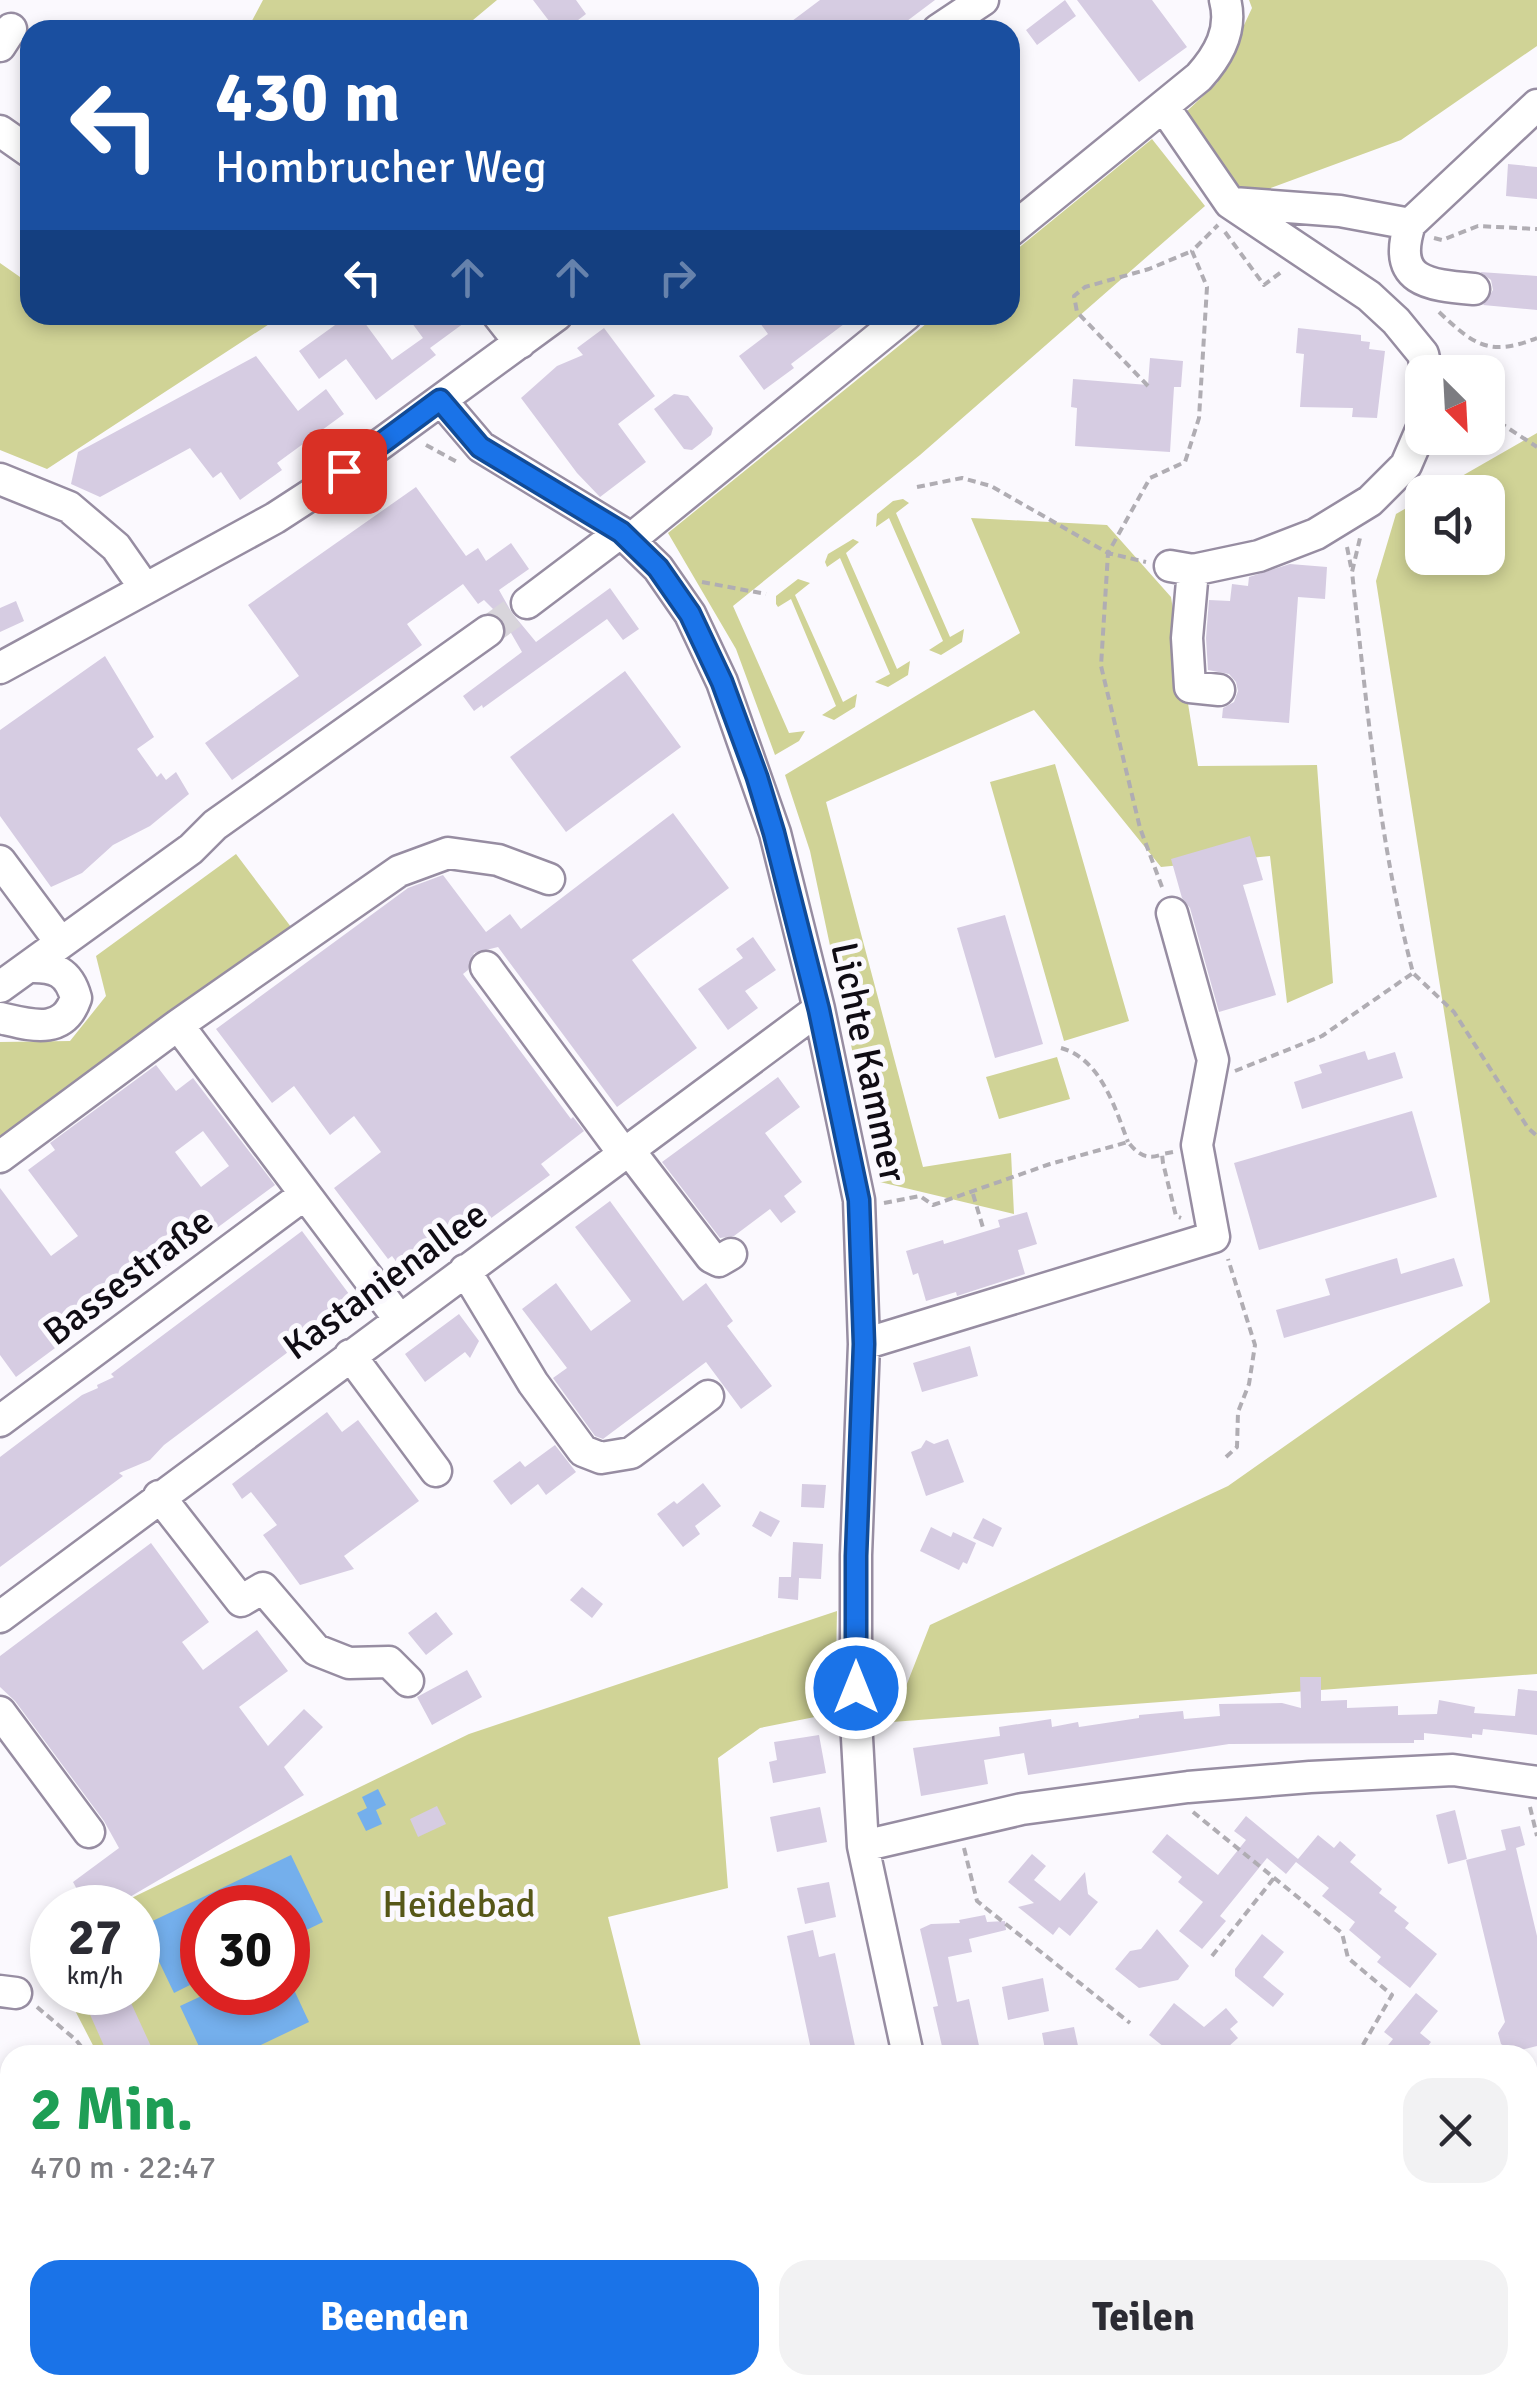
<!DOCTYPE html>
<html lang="de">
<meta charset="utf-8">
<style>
:root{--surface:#fff;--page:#f2f2f3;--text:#2b2b33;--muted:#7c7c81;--accent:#1a73e8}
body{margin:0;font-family:Signika,sans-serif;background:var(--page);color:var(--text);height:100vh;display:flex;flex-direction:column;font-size:38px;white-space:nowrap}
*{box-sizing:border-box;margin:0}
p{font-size:32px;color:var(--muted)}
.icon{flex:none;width:55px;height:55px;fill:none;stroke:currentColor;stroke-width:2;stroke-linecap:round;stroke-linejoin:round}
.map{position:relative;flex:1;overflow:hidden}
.side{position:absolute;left:0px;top:2045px;width:1538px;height:350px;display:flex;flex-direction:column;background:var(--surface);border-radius:30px 30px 0 0;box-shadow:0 5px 15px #0003}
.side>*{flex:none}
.hud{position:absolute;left:20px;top:20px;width:1000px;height:305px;border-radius:30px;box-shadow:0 5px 15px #0003;background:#1a4fa0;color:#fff;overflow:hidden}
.needle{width:65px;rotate:156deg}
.tools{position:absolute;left:1405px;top:355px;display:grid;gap:20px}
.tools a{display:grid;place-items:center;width:100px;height:100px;border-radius:20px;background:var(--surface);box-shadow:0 5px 15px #0003;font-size:50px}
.speed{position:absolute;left:30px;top:1885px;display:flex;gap:20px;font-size:50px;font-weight:700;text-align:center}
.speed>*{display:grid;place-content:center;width:130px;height:130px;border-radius:50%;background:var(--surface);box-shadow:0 5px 15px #0003;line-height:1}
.speed small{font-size:25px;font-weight:400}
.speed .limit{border:15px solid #d22;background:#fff;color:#111}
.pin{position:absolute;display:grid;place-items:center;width:85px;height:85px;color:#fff;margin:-42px;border-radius:20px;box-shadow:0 5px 15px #0006}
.me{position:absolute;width:110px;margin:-55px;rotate:0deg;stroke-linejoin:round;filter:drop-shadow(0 0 8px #0008)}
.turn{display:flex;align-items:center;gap:35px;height:210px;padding:0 30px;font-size:45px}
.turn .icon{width:130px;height:130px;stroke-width:2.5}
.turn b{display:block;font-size:70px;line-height:85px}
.lanes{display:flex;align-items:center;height:95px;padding:0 30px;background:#0003;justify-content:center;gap:50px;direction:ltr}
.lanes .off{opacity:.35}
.round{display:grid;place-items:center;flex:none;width:105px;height:105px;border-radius:30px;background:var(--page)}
.overview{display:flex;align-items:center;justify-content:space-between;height:170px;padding:0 30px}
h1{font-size:60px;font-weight:800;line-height:75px;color:#1e9e55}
.button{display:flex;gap:20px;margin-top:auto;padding:20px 30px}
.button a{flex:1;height:115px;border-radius:30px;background:var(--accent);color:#fff;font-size:40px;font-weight:800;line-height:115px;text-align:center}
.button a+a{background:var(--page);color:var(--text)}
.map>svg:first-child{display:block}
.green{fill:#d0d396;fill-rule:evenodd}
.water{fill:#74afec}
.building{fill:#d6cce2;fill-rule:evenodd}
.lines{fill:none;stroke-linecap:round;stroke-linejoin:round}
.minor-tunnel{stroke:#d8d5db;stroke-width:30;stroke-dasharray:30 15;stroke-linecap:butt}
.minor-casing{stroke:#978da2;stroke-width:35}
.path{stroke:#b0adb3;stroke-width:4;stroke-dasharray:8 5;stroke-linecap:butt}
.minor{stroke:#fff;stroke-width:30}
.route-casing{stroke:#114b97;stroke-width:25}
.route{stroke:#1a73e8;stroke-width:18}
.labels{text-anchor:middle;stroke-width:10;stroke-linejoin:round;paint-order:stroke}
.street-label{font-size:38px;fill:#100c14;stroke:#fbf9fe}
.park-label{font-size:38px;fill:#565718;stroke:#fbf9fe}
</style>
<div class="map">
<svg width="1537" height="2395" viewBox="0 0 1537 2395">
<rect width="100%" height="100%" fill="#fbf9fe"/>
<path class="green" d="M263 0H497L461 30H247Z
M1249 0H1537V46L1401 140 1230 203 1172 125 1217 83 1252 8Z
M1152 139 1205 206 920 455 733 606 789 733 805 731 799 741 775 755 736 649 668 533 937 315H1010V255Z
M0 263 30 284V315H283L47 469 0 450Z
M1537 433V1674L892 1722 930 1625 1228 1486 1490 1302 1376 581 1396 514 1422 499V558H1488V492H1434Z
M903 499 909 503 896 513 950 637 964 629 962 642 941 655 929 650 943 641 889 518 876 527 877 514 893 501Z
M971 518 1107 525 1171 597 1198 766 1317 765 1333 983 1287 1003 1270 856 1161 867 1034 710 826 802 923 1167 1011 1153 1014 1214 880 1182 810 851 785 775 1020 633Z
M853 539 859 542 846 553 897 669 910 661 908 675 888 687 875 682 890 674 840 558 827 567 825 562 828 554Z
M798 579 810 583 795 595 843 702 857 694 855 707 834 720 822 715 836 706 791 599 778 607 776 604V596Z
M1055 764 1129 1021 1064 1041 990 782Z
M236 854 291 927 0 1139V1042L70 1041 106 996 96 956Z
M1057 1057 1070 1099 999 1119 986 1077Z
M837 1611 835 1713 760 1728 718 1758 728 1888 608 1917 643 2055H398L396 2052 353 2050 341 2055H98L66 1993 138 1992V1908L113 1907 469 1734ZM202 1908H288V1992H202Z
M10 2198V2237L0 2239V2201Z"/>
<path class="water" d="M378 1789 386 1805 376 1810 382 1824 366 1831 357 1813 367 1808 362 1797Z
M291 1855 323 1922 288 1939V1908H202V1979L174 1993 142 1926Z
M288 1977 309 2022 240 2055H203L180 2006 208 1993 288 1992Z"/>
<path class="building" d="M533 0H576L586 14 565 30H556Z
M820 0H935L895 30H780Z
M1065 0 1076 16 1037 45 1026 30Z
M1077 0H1152L1187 47 1139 82Z
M1508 164 1537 167V199L1506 196Z
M1480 272 1537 276V310L1483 305 1493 290 1491 280Z
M349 315H359L392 360 423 338 406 315H475L430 348 436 355 376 400 346 359 319 379 299 351Z
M754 315H856L791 364 794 368 764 390 739 356 768 334Z
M604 328 655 396 618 424 646 462 600 497 577 473 521 398 557 366 583 355 577 348Z
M1298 328 1361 335V341L1370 342 1369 349 1385 351 1377 418 1352 417 1353 408 1300 407 1304 354 1296 353Z
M256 356 298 411 326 389 344 414 277 463 282 470 240 500 221 472 213 478 190 448 100 497 71 484 78 452Z
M1150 358 1183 361 1181 387H1174L1170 452 1075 446 1077 408 1071 407 1073 379 1148 385Z
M674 394 688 396 713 428 711 435 692 450 684 449 654 409Z
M416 487 466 556 478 548 486 561 511 543 529 569 499 590 512 613 536 642 610 588 639 629 623 640 607 619 483 708 482 705 474 711 463 696 522 652 503 619 484 600 478 604 463 584 407 624 422 645 232 780 205 743 299 676 248 605Z
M1290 564 1327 567 1325 599 1298 597 1289 723 1222 718 1223 708 1234 702 1238 691 1236 682 1229 674 1208 670 1206 638 1209 600 1230 601 1232 584 1248 586 1249 577Z
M16 601 24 621 0 632V608Z
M105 656 154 737 137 749 157 777 161 773 166 780 176 772 189 794 150 826 113 845 82 873 51 887 0 816V730Z
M625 671 681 747 566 832 510 757Z
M673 813 729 888 632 960 697 1048 617 1107 498 947 474 953 468 970 463 974 571 1119 573 1117 584 1131 541 1164 550 1175 479 1227 471 1216 401 1268 392 1256 388 1259 334 1188 381 1152 354 1116 330 1135 294 1086 272 1103 216 1029 408 888 443 875 486 932 510 914 521 929Z
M1250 836 1263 880 1243 885 1276 995 1219 1012 1190 908 1182 898 1171 859Z
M1005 915 1043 1044 995 1058 957 928Z
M753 937 776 970 745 991 758 1008 728 1030 698 989 743 958 736 949Z
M1365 1051 1368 1060 1395 1052 1403 1078 1302 1109 1294 1082 1322 1073 1319 1065Z
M156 1065 176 1091 193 1078 275 1185 16 1377 0 1355V1188L51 1256 78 1236 28 1170 55 1150 50 1143ZM203 1131 229 1166 201 1187 175 1152Z
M778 1077 800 1107 765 1133 802 1182 784 1196 796 1212 781 1223 770 1209 734 1236 720 1238 662 1162Z
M1412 1111 1437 1197 1259 1250 1234 1163Z
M610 1201 683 1301 706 1283 733 1321 727 1326 772 1386 741 1409 706 1362 603 1439 595 1436 553 1378 567 1368 522 1309 556 1283 591 1331 631 1301 575 1227Z
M1027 1212 1037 1244 1018 1250 1025 1274 957 1296 956 1292 926 1301 918 1273 913 1275 906 1251 943 1240 944 1244 1000 1227 998 1220Z
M302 1231 355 1302 164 1445 150 1460 119 1473 123 1476 0 1567V1457L82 1395 98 1388 97 1385 114 1377 111 1374Z
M1397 1258 1401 1274 1454 1258 1463 1286 1284 1338 1276 1310 1330 1295 1325 1279Z
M459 1314 479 1341 470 1358 465 1352 425 1382 405 1354Z
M970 1346 978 1376 922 1392 913 1363Z
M327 1412 342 1432 358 1420 419 1501 344 1556 354 1569 300 1585 263 1535 277 1525 251 1492 242 1499 232 1484Z
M948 1439 964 1482 926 1496 911 1452 921 1448 926 1440 934 1444Z
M555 1445 576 1472 546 1495 538 1484 511 1505 493 1481 520 1461 525 1467Z
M703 1483 721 1506 695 1526 700 1534 683 1547 657 1514 674 1501 677 1504Z
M802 1484 826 1485 824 1508 801 1507Z
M760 1511 780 1521 771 1537 752 1526Z
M983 1518 1002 1528 993 1547 973 1538Z
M931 1527 951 1537 953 1532 976 1543 967 1564 963 1562 959 1570 920 1551Z
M793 1542 823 1544 821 1579 799 1578 798 1600 778 1598 779 1577H791Z
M151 1543 209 1622 182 1642 203 1670 257 1630 288 1671 239 1707 268 1746 304 1709 323 1727 284 1767 304 1795 111 1908H87L73 1882 119 1848 104 1821 15 1701 0 1687V1656Z
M582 1587 603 1604 592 1618 570 1600Z
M436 1612 453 1634 426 1655 408 1633Z
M467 1670 482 1697 432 1725 417 1697Z
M1300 1677H1321V1701L1347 1700V1708L1398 1706V1715L1437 1714 1439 1700 1475 1707 1474 1713 1515 1716 1518 1689 1537 1691V1735L1483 1729 1482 1735 1472 1734V1738L1424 1733V1740H1414V1743L1229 1744 1028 1775 1024 1753 984 1760 988 1784 921 1796 913 1748 1000 1736 999 1727 1051 1719 1052 1727 1078 1722 1079 1727 1139 1718V1715L1183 1711 1184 1719 1220 1716 1219 1704 1282 1703 1301 1708Z
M819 1735 826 1773 773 1783 769 1762 777 1760 774 1742Z
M437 1806 446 1824 418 1837 410 1819Z
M820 1807 827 1842 777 1852 770 1817Z
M1455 1810 1467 1859 1448 1864 1436 1815Z
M1246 1816 1298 1859 1318 1835 1334 1848 1340 1841 1356 1855 1350 1862 1382 1889 1379 1893 1397 1907 1394 1911 1409 1923 1405 1928 1437 1954 1410 1988 1377 1962 1381 1957 1349 1930 1355 1922 1322 1896 1329 1888 1296 1862 1286 1874 1267 1858 1220 1916 1226 1921 1202 1949 1179 1931 1203 1902 1178 1882 1182 1877 1152 1852 1167 1834 1218 1875 1246 1840 1234 1831Z
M1520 1826 1525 1845 1516 1848 1537 1936V2046L1513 2052 1501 2044 1498 2033 1505 2022 1466 1860 1506 1850 1501 1830Z
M1032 1854 1046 1866 1034 1880 1060 1901 1085 1872 1088 1894 1098 1902 1070 1936 1059 1927 1053 1935 1018 1907 1034 1903 1008 1882Z
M829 1882 836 1917 805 1924 797 1888Z
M985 1915 987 1922 1005 1921 1006 1930 969 1939 972 1952 948 1957 957 2002 969 1999 981 2055H944L933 2007 938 2006 920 1929 931 1924 960 1923 959 1920Z
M1157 1929 1189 1966 1178 1980 1139 1988 1115 1969 1130 1951 1141 1949Z
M813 1930 819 1957 835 1953 855 2046 812 2054 787 1936Z
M1262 1934 1284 1952 1263 1977 1284 1994 1273 2007 1235 1976V1969Z
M1043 1978 1049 2011 1008 2020 1002 1987Z
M80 1992H126L155 2055H108Z
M1416 1993 1438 2011 1420 2033 1431 2042 1421 2055H1380L1393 2039 1384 2032Z
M1174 2003 1204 2027 1226 2008 1238 2022 1230 2029 1238 2038 1219 2055H1174L1149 2035Z
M1074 2027 1080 2055H1046L1042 2033Z"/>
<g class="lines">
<path class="minor-tunnel" d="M488 631 527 603"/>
<defs>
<path id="minor" d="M938 30 983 0
M0 46 11 29
M1164 107 1230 203 1369 296 1396 321 1423 354 1427 372
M0 131 30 152
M1233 203 1340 211 1410 224 1537 105
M1410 224C1391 282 1428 285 1474 289
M1010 231 1199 77C1219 55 1233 30 1225 0
M498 315 520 343
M441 400 481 447 621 532 658 568 690 614 722 682 775 833 819 1009 859 1200 864 1344 856 1555V1720L863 1846 908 2055
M0 479 69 507 116 547 144 587
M631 539 906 315
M1170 566 1193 570 1259 556 1316 534 1370 501 1406 465 1422 428
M1193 570 1187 638 1190 687 1219 690
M527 603 621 532
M0 668 275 518 315 492 557 315
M0 861 61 943
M486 967 624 1154
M0 987 191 849 215 825 488 631
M0 1018C31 1025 63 1036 76 998 69 972 55 966 29 967
M178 1025 399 1319
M629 1150 711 1257 719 1261 731 1254
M0 1157 178 1025 399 871 448 853 498 860 549 879
M465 1270 533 1383 583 1451 601 1458 631 1453 708 1396
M864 1344 1214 1237 1197 1145 1213 1060 1172 913
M350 1355 436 1471
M0 1421 304 1195
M159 1496 241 1601 263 1588 316 1650 349 1663 389 1662 408 1681
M0 1617 819 1009
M0 1712 89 1832
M863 1846 1022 1809 1188 1787 1310 1777 1453 1770 1537 1782
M0 1991 16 1993
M1528 2103 1537 2100
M419 2385 421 2395
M556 2385 561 2395
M842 2385 848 2395
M1036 2385 1044 2395
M1200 2385 1210 2395
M1350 2385 1360 2395
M352 2395 397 2385"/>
</defs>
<use href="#minor" class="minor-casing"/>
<path class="path" d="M1225 232 1264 285 1284 270
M1434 238 1442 240 1478 226 1537 229
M1439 312C1474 345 1489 357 1537 338
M1148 386 1077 312 1074 296 1085 287 1149 269 1192 251
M1488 415 1537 447
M426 445 457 462
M917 487 962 478 991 486 1108 553 1146 562
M1347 547 1351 567
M702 582 766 594
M1162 887 1140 828 1101 666 1108 553 1150 478 1185 462 1199 418 1207 287 1192 251 1218 225
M1414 974 1454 1012 1528 1128 1537 1136
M1061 1048C1101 1059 1115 1108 1128 1142
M1235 1071 1322 1036 1413 973C1379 842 1367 707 1352 572L1360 538
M1173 1152 1162 1154 1163 1163 1176 1216 1181 1218
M973 1194 984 1231
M884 1203 920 1196 933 1205 1050 1164 1128 1142C1137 1153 1145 1160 1160 1155
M1226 1457 1237 1447 1238 1412 1249 1384 1255 1345 1228 1259
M1530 1807 1537 1836
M1193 1812 1342 1933 1348 1958 1392 1995 1357 2055
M964 1848 977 1901 1130 2023
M1212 1956 1274 1878
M37 2007 76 2040 88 2055
M1530 2126 1537 2144
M1528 2255 1537 2251
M202 2385 204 2395
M984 2385 987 2395"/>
<use href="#minor" class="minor"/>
</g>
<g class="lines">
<defs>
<path id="route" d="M344 471 440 400 480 447 621 532 658 568 690 614 722 682 757 777 774 833 819 1010 859 1200 864 1344 856 1556V1688"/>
</defs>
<use href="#route" class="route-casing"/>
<use href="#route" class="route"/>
</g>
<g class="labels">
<g class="street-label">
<text transform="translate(869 1062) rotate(78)" y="13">Lichte Kammer</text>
<text transform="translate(128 1276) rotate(-37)" y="13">Bassestraße</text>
<text transform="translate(385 1280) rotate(-36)" y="13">Kastanienallee</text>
</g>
<g class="park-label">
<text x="459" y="1917">Heidebad</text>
</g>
</g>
</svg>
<div class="tools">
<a><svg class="needle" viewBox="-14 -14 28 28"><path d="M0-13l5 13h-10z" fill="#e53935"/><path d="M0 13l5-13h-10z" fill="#7c7c81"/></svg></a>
<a><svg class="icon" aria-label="sound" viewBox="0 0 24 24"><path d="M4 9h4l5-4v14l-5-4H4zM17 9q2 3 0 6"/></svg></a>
</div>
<div class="speed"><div>27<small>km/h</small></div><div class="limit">30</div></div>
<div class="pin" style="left:344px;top:471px;background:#d93025"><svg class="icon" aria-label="arrive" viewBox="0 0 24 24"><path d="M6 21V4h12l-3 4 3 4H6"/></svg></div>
<svg class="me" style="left:856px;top:1688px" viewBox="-20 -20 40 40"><circle r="17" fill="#1a73e8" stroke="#fff" stroke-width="3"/><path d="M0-11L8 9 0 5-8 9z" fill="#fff"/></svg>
<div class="hud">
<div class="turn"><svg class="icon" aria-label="left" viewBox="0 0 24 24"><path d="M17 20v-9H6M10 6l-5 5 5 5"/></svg><div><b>430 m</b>Hombrucher Weg</div></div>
<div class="lanes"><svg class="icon" aria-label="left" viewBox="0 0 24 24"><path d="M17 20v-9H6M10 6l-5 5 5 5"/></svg><svg class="icon off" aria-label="ahead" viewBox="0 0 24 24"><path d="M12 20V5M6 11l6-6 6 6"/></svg><svg class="icon off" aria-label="ahead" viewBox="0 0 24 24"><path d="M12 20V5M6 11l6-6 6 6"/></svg><svg class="icon off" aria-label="right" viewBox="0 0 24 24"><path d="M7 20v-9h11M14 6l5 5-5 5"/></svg></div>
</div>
<section class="side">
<div class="overview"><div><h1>2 Min.</h1><p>470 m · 22:47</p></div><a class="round"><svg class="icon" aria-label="close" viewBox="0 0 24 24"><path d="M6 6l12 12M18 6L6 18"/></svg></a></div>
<div class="button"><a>Beenden</a><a>Teilen</a></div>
</section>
</div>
